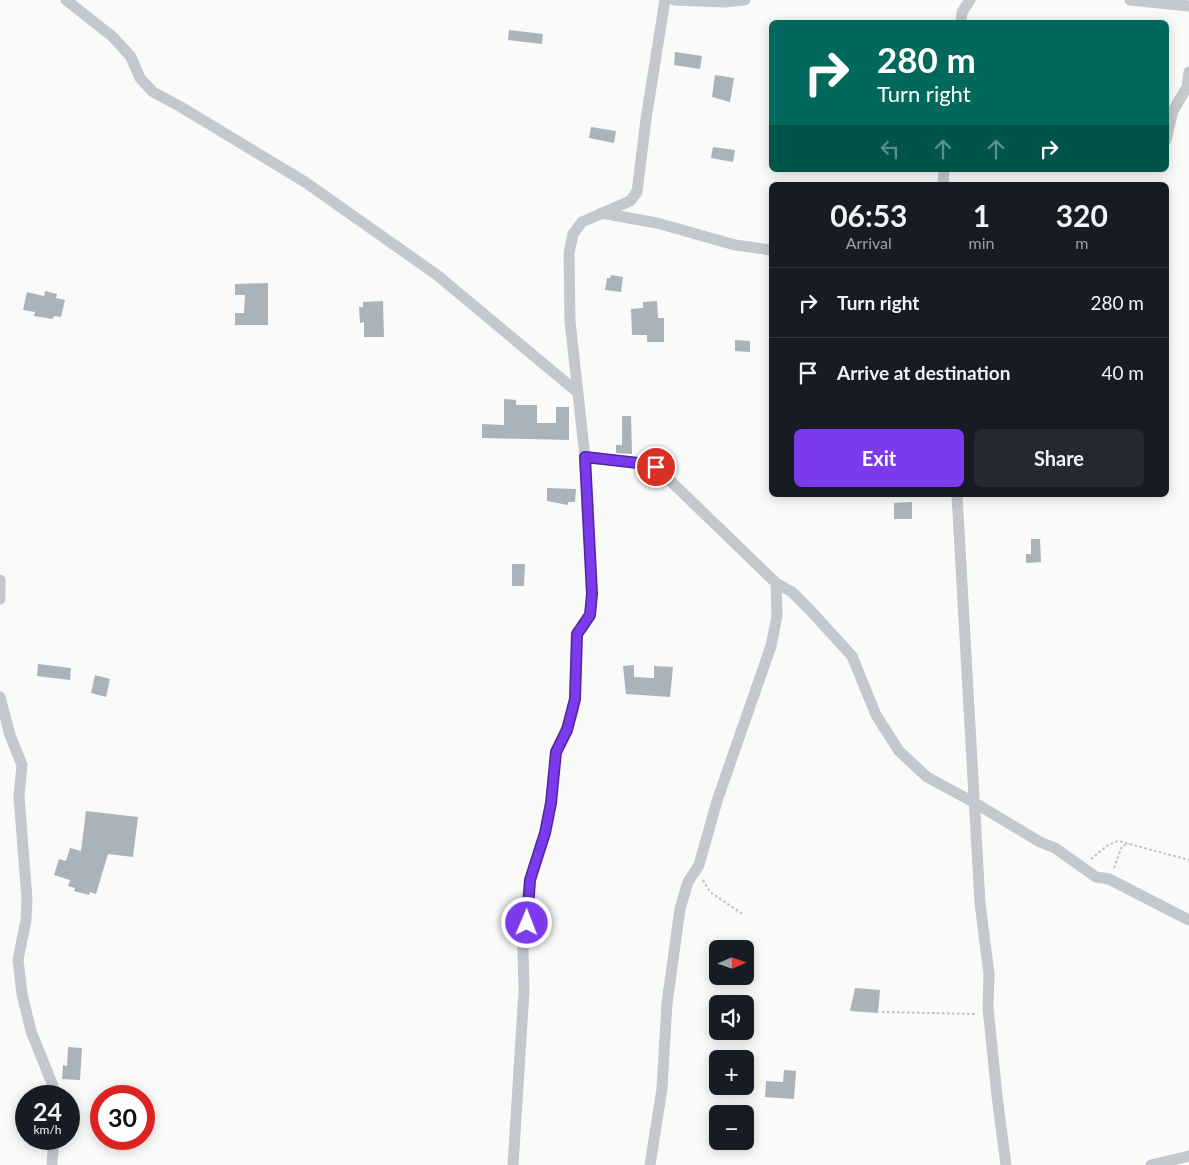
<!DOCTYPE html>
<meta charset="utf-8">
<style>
:root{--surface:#171b24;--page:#242831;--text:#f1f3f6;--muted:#9ea1a6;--line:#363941;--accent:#7c3aed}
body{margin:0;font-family:Lato,sans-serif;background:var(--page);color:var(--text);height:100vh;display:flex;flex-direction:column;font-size:19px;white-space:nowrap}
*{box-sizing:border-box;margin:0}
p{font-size:16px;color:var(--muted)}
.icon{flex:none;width:28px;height:28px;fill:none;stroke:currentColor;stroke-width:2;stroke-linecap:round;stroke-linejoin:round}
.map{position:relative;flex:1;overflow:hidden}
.side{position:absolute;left:769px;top:182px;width:400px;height:315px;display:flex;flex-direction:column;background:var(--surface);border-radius:8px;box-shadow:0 2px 12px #0003}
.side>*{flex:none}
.guide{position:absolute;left:769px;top:20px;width:400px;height:152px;border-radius:8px;box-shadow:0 2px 12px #0003;background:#00695c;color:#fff;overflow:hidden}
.needle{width:32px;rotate:88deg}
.fabs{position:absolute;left:709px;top:940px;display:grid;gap:10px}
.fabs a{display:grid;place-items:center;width:45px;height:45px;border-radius:8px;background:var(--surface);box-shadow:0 2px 12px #0003;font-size:25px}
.speed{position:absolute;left:15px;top:1085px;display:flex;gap:10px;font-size:25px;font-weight:700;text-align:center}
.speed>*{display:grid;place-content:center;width:65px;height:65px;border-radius:50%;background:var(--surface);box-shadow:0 2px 12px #0003;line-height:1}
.speed small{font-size:12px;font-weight:400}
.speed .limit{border:8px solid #d22;background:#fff;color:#111}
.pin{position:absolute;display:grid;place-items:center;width:42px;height:42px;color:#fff;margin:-21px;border:2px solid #fff;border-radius:50%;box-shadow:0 1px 5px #0007}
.me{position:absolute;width:55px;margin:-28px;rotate:1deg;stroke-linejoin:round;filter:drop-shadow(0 0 4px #0008)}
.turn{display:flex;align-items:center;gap:18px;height:105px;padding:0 25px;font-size:22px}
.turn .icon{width:65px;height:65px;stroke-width:2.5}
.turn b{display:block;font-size:35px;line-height:42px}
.lanes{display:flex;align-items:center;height:48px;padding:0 25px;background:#0003;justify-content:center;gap:25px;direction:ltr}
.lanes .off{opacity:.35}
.eta{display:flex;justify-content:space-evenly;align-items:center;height:85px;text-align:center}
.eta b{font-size:30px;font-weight:700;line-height:35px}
.action{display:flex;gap:10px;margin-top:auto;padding:10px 25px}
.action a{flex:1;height:58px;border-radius:8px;background:var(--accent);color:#fff;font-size:20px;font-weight:700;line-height:58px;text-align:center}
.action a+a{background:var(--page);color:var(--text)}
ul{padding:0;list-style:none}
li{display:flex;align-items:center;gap:15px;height:70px;padding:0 25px;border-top:1px solid var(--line)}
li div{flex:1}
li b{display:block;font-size:19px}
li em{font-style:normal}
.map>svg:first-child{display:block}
.building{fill:#aab3b9}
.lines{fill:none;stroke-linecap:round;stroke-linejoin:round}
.path{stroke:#bbbfc2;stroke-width:2;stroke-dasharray:2.5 2.5;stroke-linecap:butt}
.minor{stroke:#c3c8cc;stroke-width:11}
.route-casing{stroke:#51269a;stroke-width:12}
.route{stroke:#7c3aed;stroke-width:9}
</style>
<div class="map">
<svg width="1189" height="1165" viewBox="0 0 1189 1165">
<rect width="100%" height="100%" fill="#fafaf8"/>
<path class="building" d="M509 30 543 34 542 44 508 40Z
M675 52 702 56 700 69 674 65Z
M715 75 734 78 730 102 712 97Z
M591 127 616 131 614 143 589 138Z
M713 147 735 150 733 162 711 158Z
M611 275 623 277 621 292 605 290 607 278H610Z
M268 283V325H235V313H244L245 295H235V284Z
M45 291 57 294 56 298 65 300 61 317 54 316 53 319 34 316 35 312 23 310 27 292 44 296Z
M383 301 384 337H364V322L360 323 359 307H363V302Z
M657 301 658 318H664V342H647V335H632L631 309 643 308V302Z
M735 340 750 341V352L735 351Z
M504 399 516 400V405H537V423H556V407H569V440L482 438V424L504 425Z
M622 416H631L632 454 616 453V445H622Z
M547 488 576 489 575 502H568V505L547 501Z
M912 502V519H894V503Z
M1031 539H1040L1041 562 1026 563V554H1031Z
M512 564H525L524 586H512Z
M38 664 71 668 70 680 37 676Z
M634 665V677L654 678V666L673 667 670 697 626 694 623 666Z
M95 675 110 679 106 697 91 693Z
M86 811 138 817 133 857 108 854 96 894 90 892 89 895 74 891 75 888 68 886 70 880 54 875 59 859 66 861 70 848 81 851Z
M855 988 880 990 878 1013 850 1011Z
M68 1047 82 1048 80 1080 62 1079 63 1065 67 1066Z
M784 1070 796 1071 794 1099 765 1097 766 1081 783 1082Z"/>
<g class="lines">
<path class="path" d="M1091 859 1108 845 1118 841 1189 860
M1114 868 1122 846 1129 844
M703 880 710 892 744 915
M882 1012 977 1014"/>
<path class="minor" d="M66 0 113 37 131 57 140 78 153 92 181 107 305 182 437 275 576 391
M674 0 723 2 745 0
M1130 0 1189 6
M961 22 962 12 970 0
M1166 140 1173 111 1187 87 1189 72
M943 185 944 170
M601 213 657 223 735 245 771 250
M585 457 647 464 656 467 776 583
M957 495 980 903 989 974 988 1008 997 1096 1006 1165
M0 580V599
M0 697 10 735 22 765 19 796 27 899 26 920 18 960 22 994 31 1031 57 1096
M52 1165 54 1139
M513 1165 524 991 523 951 527 900 530 880 545 833 551 803 556 752 572 715 575 699 577 634 590 615 592 594 585 457 570 321 569 253 573 234 582 222 630 201 637 192 646 119 665 0
M650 1165 662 1089 667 1003 680 909 688 882 699 865 717 801 771 646 777 616 776 583 792 592 809 609 852 656 876 715 899 751 927 777 975 803 1040 842 1055 848 1096 877 1109 879 1189 920
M1151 1165 1189 1156"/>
</g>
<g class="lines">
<defs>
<path id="route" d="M527 923 530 880 545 833 551 803 556 752 567 730 575 699 577 634 590 615 592 594 585 457 647 464 656 467"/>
</defs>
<use href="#route" class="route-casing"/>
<use href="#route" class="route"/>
</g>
</svg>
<div class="fabs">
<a><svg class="needle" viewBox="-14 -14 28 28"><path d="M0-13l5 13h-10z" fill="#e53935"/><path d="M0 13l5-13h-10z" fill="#9ea1a6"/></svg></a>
<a><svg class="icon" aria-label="sound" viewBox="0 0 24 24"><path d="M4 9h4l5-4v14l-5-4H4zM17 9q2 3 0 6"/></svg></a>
<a>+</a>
<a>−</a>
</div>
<div class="speed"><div>24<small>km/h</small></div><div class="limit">30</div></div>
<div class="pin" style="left:656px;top:467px;background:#d93025"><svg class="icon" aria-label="arrive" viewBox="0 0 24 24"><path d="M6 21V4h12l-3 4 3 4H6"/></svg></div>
<svg class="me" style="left:527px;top:923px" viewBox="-20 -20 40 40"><circle r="17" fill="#7c3aed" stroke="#fff" stroke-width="3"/><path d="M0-11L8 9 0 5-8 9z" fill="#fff"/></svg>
<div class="guide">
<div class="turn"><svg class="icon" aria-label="right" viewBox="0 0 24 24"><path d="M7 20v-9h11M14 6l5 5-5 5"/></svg><div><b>280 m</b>Turn right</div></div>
<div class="lanes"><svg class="icon off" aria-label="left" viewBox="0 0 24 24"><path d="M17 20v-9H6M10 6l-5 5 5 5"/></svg><svg class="icon off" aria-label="ahead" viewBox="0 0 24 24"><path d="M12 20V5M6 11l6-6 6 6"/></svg><svg class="icon off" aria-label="ahead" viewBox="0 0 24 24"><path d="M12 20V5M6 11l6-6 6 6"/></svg><svg class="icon" aria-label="right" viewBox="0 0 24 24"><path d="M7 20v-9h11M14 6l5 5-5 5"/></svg></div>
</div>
<section class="side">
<div class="eta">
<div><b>06:53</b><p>Arrival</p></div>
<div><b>1</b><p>min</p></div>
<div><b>320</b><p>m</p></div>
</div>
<ul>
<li><svg class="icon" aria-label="right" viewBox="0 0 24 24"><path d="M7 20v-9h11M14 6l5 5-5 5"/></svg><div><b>Turn right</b></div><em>280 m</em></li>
<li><svg class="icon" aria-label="arrive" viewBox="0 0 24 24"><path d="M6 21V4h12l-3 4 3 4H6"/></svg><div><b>Arrive at destination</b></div><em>40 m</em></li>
</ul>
<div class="action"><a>Exit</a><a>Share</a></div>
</section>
</div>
